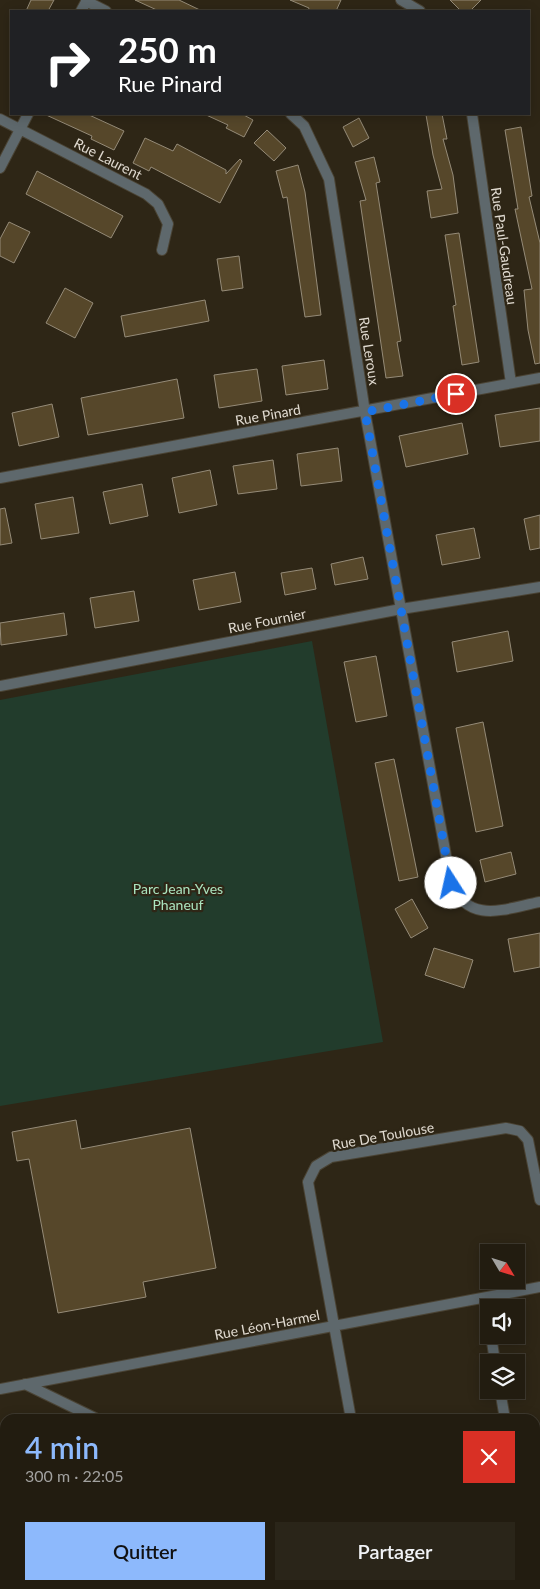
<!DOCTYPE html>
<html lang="fr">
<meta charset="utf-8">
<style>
:root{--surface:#221c10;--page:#2a2519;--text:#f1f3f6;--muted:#a2a19f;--line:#3f3a30;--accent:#8db9fc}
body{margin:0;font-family:Lato,sans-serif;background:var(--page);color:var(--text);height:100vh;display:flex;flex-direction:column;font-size:19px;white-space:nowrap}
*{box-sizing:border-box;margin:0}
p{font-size:16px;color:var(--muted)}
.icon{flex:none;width:28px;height:28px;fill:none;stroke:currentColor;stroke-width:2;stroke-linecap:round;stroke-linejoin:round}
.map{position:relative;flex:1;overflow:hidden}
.drawer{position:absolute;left:0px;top:1414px;width:540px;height:176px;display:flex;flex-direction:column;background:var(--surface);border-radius:15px 15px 0 0;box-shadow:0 2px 12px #0003,0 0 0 1px var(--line)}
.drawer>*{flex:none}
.guide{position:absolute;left:10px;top:10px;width:520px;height:105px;border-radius:0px;box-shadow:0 2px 12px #0003,0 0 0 1px var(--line);background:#202124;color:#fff;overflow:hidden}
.needle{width:32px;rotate:128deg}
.tools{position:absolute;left:480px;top:1244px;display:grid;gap:10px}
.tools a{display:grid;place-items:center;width:45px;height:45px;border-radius:0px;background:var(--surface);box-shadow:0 2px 12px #0003,0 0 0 1px var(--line);font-size:25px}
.pin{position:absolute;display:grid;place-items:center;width:42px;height:42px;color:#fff;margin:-21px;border:2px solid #fff;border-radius:50%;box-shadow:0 1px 5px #0007}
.me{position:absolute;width:55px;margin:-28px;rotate:350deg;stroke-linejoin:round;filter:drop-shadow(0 0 4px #0008)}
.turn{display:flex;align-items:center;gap:18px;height:105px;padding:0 25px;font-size:22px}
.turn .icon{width:65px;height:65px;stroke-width:2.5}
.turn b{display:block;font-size:35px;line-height:42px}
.round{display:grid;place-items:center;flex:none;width:52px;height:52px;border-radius:0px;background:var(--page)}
.overview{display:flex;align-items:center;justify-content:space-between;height:85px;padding:0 25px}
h1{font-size:30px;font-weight:600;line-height:38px;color:var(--accent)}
.primary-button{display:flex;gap:10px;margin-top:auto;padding:10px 25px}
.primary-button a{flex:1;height:58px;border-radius:0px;background:var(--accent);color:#111;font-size:20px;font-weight:600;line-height:58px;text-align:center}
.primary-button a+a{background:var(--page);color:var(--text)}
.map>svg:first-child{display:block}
.green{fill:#223c2c}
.building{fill:#56472a;stroke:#958b78}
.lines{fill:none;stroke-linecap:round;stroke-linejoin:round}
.minor-casing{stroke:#4a4334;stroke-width:12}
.minor{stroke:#5e686c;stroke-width:10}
.route{stroke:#1a73e8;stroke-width:9;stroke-dasharray:0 16.2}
.labels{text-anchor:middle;stroke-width:4.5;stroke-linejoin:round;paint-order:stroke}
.street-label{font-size:14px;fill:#e0dad0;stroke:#2e2616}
.park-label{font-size:14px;fill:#abe4bf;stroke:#2e2616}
</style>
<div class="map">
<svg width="540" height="1589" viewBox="0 0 540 1589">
<rect width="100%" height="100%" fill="#2e2616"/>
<path class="green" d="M312 641 383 1042 0 1106V700Z"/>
<path class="building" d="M31 0H54L48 11H26Z
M135 0H179L202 11H159Z
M290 0H341L336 11H308L309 8Z
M450 0H481L470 11H461Z
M44 114H87L124 131 114 150 91 139 92 136Z
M204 114H242L253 120 244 137 226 128 228 125Z
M432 114H442L447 139H443L453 175 458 213 431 218 427 191 442 189 433 155 426 115Z
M359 118 369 138 353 147 343 127Z
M521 127 532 196 529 197 540 243V363L535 364 528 330 524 290 532 289 515 209H518L505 130Z
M267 130 286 148 274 161 254 143Z
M145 138 173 151 177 144 226 170V174L240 159 242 161 220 203 151 167 149 171 133 163Z
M374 157 380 182 376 183 401 341 397 342 403 376 386 378 360 201 366 200 355 162Z
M298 165 305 192 321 315 305 317 287 197 283 198 276 171Z
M37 171 123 216 111 238 26 194Z
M9 222 30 232 14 263 0 256V239Z
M459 233 479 362 462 365 453 306 456 305 445 235Z
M239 256 243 288 222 291 217 259Z
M65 288 93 303 75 338 46 323Z
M205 300 209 321 125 337 121 316Z
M324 360 328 389 286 395 282 366Z
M257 369 262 401 219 408 214 375Z
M177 379 184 418 88 435 81 398Z
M52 404 59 437 19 446 12 413Z
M540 408V441L500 447 495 415Z
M462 423 468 454 406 467 399 436Z
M338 448 342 481 301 486 297 454Z
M273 460 277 489 238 494 233 466Z
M210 470 217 505 179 513 172 478Z
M142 484 148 516 110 524 103 492Z
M73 497 79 533 41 539 35 504Z
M5 508 12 543 0 545V509Z
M540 515V548L530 550 524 519Z
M474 528 480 558 442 565 436 535Z
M363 557 368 579 335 585 331 564Z
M312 568 316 589 285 595 281 573Z
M235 572 241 602 199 610 193 580Z
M134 591 139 621 95 628 90 598Z
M64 613 67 635 1 645 0 623Z
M508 631 513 661 457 672 452 642Z
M376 656 387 716 356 722 344 662Z
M483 722 503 826 476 832 456 728Z
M394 759 418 877 399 881 375 763Z
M511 852 516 874 485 882 480 860Z
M412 899 428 928 411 938 395 909Z
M540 933V967L514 972 508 939Z
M434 948 473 960 464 988 425 975Z
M76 1120 81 1149 190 1128 216 1268 143 1282 146 1297 58 1313 29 1159 17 1161 12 1132Z"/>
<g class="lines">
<defs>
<path id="minor" d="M401 0 420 11
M86 1 106 11
M81 11 87 0
M291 114 304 126 329 179 365 412 451 883C469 925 504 909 540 902
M472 114 511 383
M0 119 146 194 158 204 168 224 162 250
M0 168 28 114
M0 478 540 378
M0 686 401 609 540 587
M484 1298 489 1324
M491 1335 495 1362
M25 1384 97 1419
M0 1389 540 1287
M500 1390 505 1419
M351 1419 308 1182 316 1166 331 1157 506 1128 520 1131 528 1140 540 1200
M535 1509 540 1514
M402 1585 406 1589
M174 1589 176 1585
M357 1589 359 1585"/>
</defs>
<use href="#minor" class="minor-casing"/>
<use href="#minor" class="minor"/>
</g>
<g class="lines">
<path class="route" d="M451 883 365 412 456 394"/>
</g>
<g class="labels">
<g class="street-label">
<text transform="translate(108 159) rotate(27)" y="5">Rue Laurent</text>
<text transform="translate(504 246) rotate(82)" y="5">Rue Paul-Gaudreau</text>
<text transform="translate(369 351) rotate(81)" y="5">Rue Leroux</text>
<text transform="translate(268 415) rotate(-10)" y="5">Rue Pinard</text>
<text transform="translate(267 621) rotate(-11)" y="5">Rue Fournier</text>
<text transform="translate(383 1136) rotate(-10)" y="5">Rue De Toulouse</text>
<text transform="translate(267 1325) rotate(-11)" y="5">Rue Léon-Harmel</text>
</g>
<g class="park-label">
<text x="178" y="894">Parc Jean-Yves<tspan x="178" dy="16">Phaneuf</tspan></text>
</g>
</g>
</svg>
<div class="tools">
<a><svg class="needle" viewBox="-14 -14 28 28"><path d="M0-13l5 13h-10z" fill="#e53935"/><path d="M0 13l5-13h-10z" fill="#a2a19f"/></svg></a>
<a><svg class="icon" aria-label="sound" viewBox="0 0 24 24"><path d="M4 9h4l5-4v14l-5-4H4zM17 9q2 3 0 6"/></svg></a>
<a><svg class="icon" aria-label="layers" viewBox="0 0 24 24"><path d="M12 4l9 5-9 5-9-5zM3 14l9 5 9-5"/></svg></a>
</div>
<div class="pin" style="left:456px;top:394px;background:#d93025"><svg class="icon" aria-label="arrive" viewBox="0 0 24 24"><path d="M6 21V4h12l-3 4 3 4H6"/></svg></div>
<svg class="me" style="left:451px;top:883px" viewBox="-20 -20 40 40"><circle r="19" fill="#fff"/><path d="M0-13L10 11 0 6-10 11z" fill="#1a73e8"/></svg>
<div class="guide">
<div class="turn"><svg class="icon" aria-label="right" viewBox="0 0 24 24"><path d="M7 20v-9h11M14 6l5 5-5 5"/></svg><div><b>250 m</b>Rue Pinard</div></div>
</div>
<section class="drawer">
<div class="overview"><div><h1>4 min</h1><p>300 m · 22:05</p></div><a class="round" style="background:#d93025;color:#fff"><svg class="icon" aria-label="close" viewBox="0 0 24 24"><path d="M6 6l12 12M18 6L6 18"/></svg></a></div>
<div class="primary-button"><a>Quitter</a><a>Partager</a></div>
</section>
</div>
